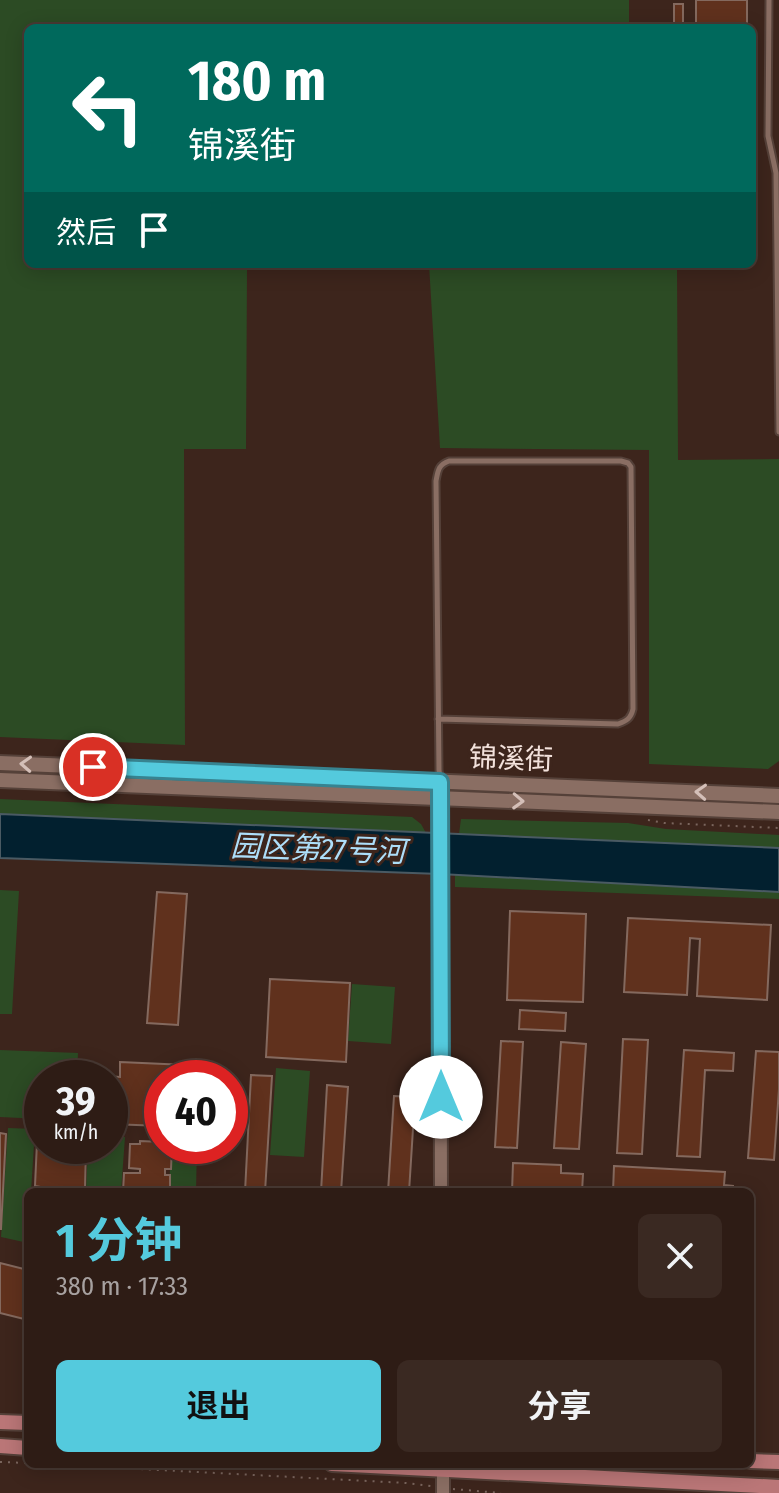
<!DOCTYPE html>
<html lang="zh">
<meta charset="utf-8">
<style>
:root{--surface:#2e1c15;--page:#3a2922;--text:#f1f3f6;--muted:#a7a1a0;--line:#493a34;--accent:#54cadd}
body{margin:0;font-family:"Fira Sans Condensed","Noto Sans SC",sans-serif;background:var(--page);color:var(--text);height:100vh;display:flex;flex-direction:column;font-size:30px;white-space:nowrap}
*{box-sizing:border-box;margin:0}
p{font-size:26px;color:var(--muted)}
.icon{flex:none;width:44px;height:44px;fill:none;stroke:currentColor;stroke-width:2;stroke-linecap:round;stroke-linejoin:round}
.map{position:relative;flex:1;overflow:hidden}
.side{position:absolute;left:24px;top:1188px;width:730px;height:280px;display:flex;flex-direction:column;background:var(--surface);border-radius:12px;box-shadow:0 4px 20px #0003,0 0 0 2px var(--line)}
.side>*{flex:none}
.top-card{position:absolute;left:24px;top:24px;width:732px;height:244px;border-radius:12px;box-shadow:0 4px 20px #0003,0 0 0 2px var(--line);background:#00695c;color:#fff;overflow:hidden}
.speed{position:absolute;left:24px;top:1060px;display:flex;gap:16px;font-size:40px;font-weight:700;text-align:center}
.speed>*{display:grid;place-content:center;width:104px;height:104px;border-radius:50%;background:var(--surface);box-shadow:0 4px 20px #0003,0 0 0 2px var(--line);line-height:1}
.speed small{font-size:20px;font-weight:400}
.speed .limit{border:12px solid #d22;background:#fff;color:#111}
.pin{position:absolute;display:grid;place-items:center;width:68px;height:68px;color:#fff;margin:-34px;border:4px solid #fff;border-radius:50%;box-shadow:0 2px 8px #0007}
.me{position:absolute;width:88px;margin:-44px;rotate:0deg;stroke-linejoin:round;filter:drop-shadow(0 0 6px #0008)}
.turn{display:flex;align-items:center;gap:28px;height:168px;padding:0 32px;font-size:36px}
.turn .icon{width:104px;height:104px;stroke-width:2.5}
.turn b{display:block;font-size:56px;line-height:68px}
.then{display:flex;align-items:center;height:76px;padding:0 32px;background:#0003;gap:16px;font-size:30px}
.round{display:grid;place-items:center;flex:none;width:84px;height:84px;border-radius:12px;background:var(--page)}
.headline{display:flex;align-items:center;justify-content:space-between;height:136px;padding:0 32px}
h1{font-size:48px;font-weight:700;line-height:60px;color:var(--accent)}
.action{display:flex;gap:16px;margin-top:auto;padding:16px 32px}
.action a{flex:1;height:92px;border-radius:12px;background:var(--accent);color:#111;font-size:32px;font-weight:700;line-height:92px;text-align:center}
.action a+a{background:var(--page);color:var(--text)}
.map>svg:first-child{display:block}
.green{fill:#2c4b24}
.water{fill:#02202f;stroke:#4a5a63;stroke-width:2}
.building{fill:#60311d;stroke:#84695e;stroke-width:2}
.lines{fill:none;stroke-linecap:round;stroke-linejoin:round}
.service-casing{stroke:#554139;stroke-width:9}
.tertiary-casing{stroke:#554139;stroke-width:16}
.secondary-casing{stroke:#554139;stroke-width:18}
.primary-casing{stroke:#554139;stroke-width:18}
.path{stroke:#7a655d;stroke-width:2;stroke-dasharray:2 6;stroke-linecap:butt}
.service{stroke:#8a6e63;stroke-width:5}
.tertiary{stroke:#8a6e63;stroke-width:12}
.secondary{stroke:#8a6e63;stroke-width:14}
.primary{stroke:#ba7677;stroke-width:14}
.oneway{stroke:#d4bfb8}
.route-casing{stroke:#378390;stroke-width:20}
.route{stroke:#54cadd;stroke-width:14}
.labels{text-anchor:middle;stroke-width:6;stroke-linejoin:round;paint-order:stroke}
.street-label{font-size:28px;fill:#f3e2dc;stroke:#3d251c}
.water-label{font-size:30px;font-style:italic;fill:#addef9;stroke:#3d251c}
</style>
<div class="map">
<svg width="779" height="1493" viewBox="0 0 779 1493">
<rect width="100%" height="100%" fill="#3d251c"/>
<path class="green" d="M0 0H629V28H28V264H386L247 270 246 449H184L185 745 0 737Z
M429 264H677L678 460 779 459V761L768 769 649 764V450L440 448Z
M0 799 412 817 421 824 426 833 0 814Z
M461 819 628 823 666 829 779 835V848L459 834Z
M455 875 779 892V899L455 887Z
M0 890 19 891 12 1014H0Z
M352 984 395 987 391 1044 348 1041Z
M0 1050 78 1053 77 1078H42V1119L0 1117Z
M276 1068 310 1071 304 1157 270 1155Z
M8 1128 35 1129 31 1192H28V1243L1 1237Z
M110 1137H125L121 1192H86L88 1146H110Z
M171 1146H197L196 1192H169Z"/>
<path class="water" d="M0 814 779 848V892L440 874 0 858Z"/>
<path class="building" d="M696 0H747V28L696 27Z
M674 4H683V28H674Z
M157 892 187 894 178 1025 147 1023Z
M510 911 586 914 583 1002 507 1000Z
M628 918 771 925 767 1000 697 996 700 939 690 938 687 995 624 992Z
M270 979 350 983 346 1062 266 1057Z
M520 1010 566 1013 565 1031 519 1029Z
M623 1039 648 1040 642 1154 617 1153Z
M501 1041 523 1042 517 1148 495 1147Z
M561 1042 586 1044 579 1149 554 1148Z
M684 1050 734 1053 733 1071 705 1070 700 1157 677 1156Z
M756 1051 779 1052V1089L774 1160 748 1158Z
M120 1062 208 1066V1078H162V1126L110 1124V1078H107V1076L120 1077Z
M251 1075 272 1076 265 1192H245Z
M327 1085 348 1087 341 1192H321Z
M394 1096 415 1097 409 1192H388Z
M0 1133 6 1134 1 1229H0Z
M140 1141 162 1142V1146H172L171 1169H165V1175H170V1192H123L124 1173H140V1169L129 1168 130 1144H140Z
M37 1142H42V1146H86L85 1188H77V1192H40L41 1187 35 1186Z
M513 1163 561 1165V1173L583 1174 582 1192H512Z
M614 1166 725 1172 724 1185 733 1186V1192H613Z
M0 1263 28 1270V1320L0 1313Z"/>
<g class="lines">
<defs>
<path id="service" d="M769 0 768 136 776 173 779 432
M438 719 618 724C627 721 631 718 633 709L631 467 628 463 621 461H449C438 465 438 471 436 481L439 770 440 779"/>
<path id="tertiary" d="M440 782 441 1192
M443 1493V1464"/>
<path id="secondary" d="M0 763 779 796
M0 780 779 812"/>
<path id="primary" d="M0 1422 28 1423
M0 1446 28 1448
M750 1461 779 1462
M332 1464 779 1487"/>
</defs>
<use href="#service" class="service-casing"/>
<use href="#tertiary" class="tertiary-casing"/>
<use href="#secondary" class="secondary-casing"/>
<use href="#primary" class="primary-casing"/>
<path class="path" d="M648 820 664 823 779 828
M0 1462 28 1463
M45 1464 406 1483 431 1486
M453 1489 501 1493"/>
<use href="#service" class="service"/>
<use href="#tertiary" class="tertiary"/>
<use href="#secondary" class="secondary"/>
<use href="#primary" class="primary"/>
</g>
<defs><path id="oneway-chevron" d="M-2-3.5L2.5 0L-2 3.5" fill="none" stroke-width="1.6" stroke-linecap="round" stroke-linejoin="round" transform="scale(2)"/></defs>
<g class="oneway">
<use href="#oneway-chevron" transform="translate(26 764) rotate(-177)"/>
<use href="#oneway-chevron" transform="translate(701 792) rotate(-177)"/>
<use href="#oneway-chevron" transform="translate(518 801) rotate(2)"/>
</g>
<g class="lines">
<defs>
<path id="route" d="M93 767 440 782 441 1097"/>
</defs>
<use href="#route" class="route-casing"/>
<use href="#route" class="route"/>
</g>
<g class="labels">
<g class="street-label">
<text transform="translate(511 758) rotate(2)" y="10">锦溪街</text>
</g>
<g class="water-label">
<text transform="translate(318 849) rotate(2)" y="10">园区第27号河</text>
</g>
</g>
</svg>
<div class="speed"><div>39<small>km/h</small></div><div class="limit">40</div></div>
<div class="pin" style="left:93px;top:767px;background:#d93025"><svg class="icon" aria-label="arrive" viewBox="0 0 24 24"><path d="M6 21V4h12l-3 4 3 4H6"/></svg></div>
<svg class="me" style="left:441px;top:1097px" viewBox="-20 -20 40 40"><circle r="19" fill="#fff"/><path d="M0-13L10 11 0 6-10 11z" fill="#54cadd"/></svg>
<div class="top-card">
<div class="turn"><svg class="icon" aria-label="left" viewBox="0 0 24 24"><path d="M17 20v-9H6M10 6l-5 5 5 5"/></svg><div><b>180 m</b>锦溪街</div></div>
<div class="then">然后<svg class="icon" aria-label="arrive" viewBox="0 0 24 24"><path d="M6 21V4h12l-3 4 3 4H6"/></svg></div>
</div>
<section class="side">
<div class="headline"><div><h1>1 分钟</h1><p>380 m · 17:33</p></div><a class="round"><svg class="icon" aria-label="close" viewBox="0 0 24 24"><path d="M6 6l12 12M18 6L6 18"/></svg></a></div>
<div class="action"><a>退出</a><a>分享</a></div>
</section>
</div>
